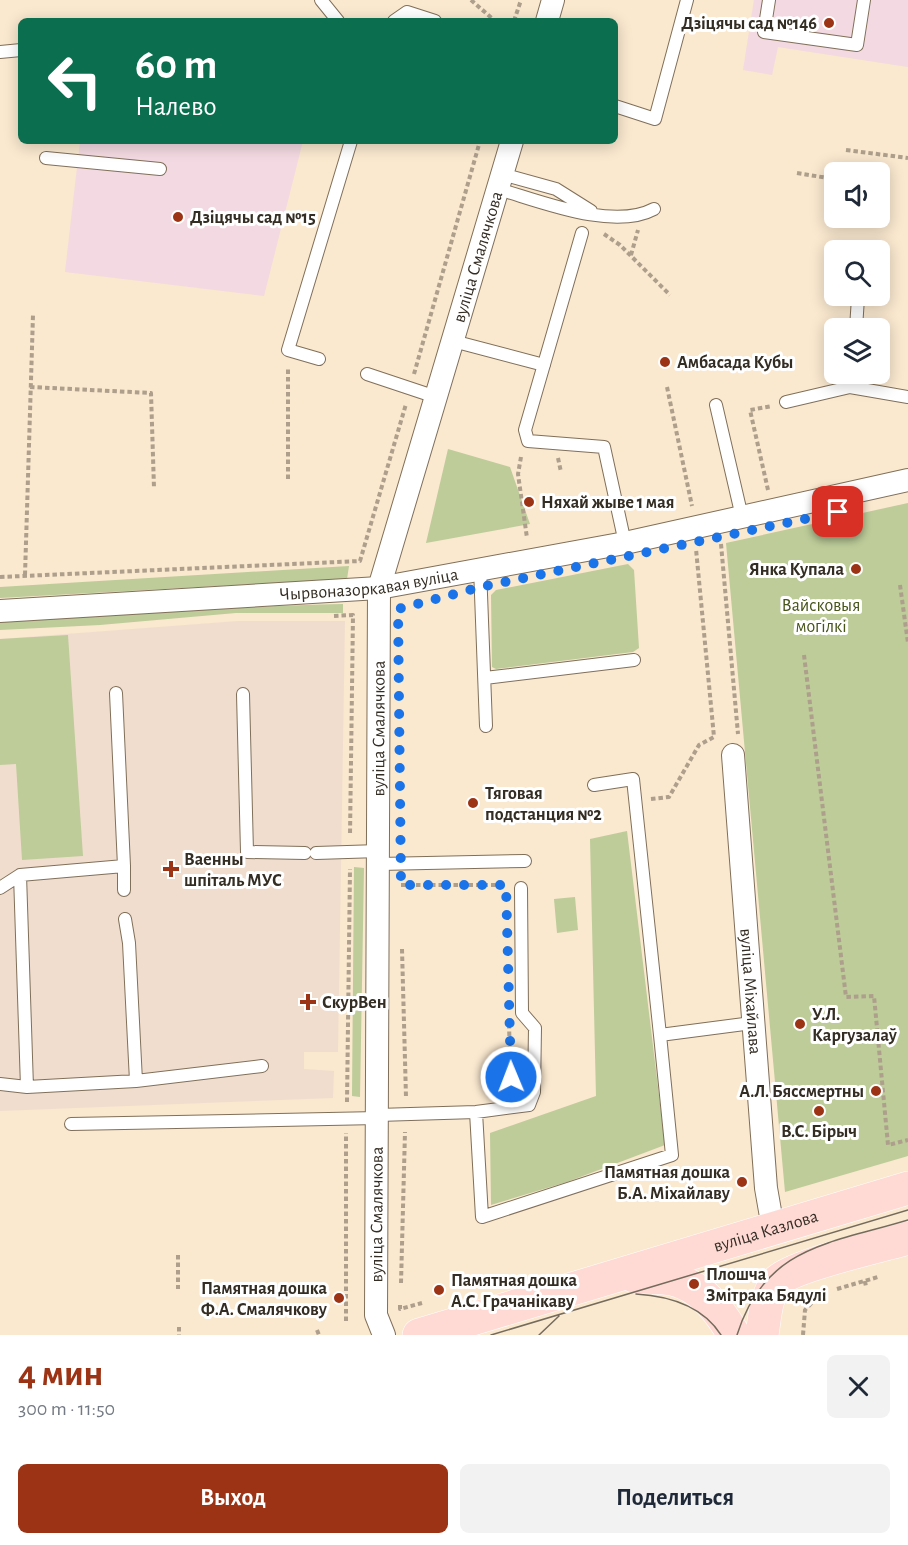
<!DOCTYPE html>
<html lang="ru">
<meta charset="utf-8">
<style>
:root{--surface:#fff;--page:#f2f2f3;--text:#1f2937;--muted:#747a83;--accent:#9b3314}
body{margin:0;font-family:"Alegreya Sans",sans-serif;background:var(--page);color:var(--text);height:100vh;display:flex;flex-direction:column;font-size:22px;white-space:nowrap}
*{box-sizing:border-box;margin:0}
p{font-size:20px;color:var(--muted)}
.icon{flex:none;width:33px;height:33px;fill:none;stroke:currentColor;stroke-width:2;stroke-linecap:round;stroke-linejoin:round}
.map{position:relative;height:1335px;overflow:hidden}
.panel{display:flex;flex-direction:column;background:var(--surface);flex:1}
.panel>*{flex:none}
.top-card{position:absolute;left:18px;top:18px;width:600px;height:126px;border-radius:9px;box-shadow:0 3px 15px #0003;background:#0b6e4f;color:#fff;overflow:hidden}
.controls{position:absolute;left:824px;top:162px;display:grid;gap:12px}
.controls a{display:grid;place-items:center;width:66px;height:66px;border-radius:9px;background:var(--surface);box-shadow:0 3px 15px #0003;font-size:30px}
.pin{position:absolute;display:grid;place-items:center;width:51px;height:51px;color:#fff;margin:-26px;border-radius:12px;box-shadow:0 3px 9px #0006}
.me{position:absolute;width:66px;margin:-33px;rotate:359deg;stroke-linejoin:round;filter:drop-shadow(0 0 4px #0008)}
.turn{display:flex;align-items:center;gap:21px;height:126px;padding:0 18px;font-size:27px}
.turn .icon{width:78px;height:78px;stroke-width:2.5}
.turn b{display:block;font-size:42px;line-height:51px}
.round{display:grid;place-items:center;flex:none;width:63px;height:63px;border-radius:9px;background:var(--page)}
.head{display:flex;align-items:center;justify-content:space-between;height:102px;padding:0 18px}
h1{font-size:36px;font-weight:600;line-height:45px;color:var(--accent)}
.action{display:flex;gap:12px;margin-top:auto;padding:12px 18px}
.action a{flex:1;height:69px;border-radius:9px;background:var(--accent);color:#fff;font-size:24px;font-weight:600;line-height:69px;text-align:center}
.action a+a{background:var(--page);color:var(--text)}
.map>svg:first-child{display:block}
.education{fill:#f3d9e1}
.medical{fill:#f1ddce}
.green{fill:#bdcc99}
.lines{fill:none;stroke-linecap:round;stroke-linejoin:round}
.service-casing{stroke:#806f59;stroke-width:14}
.minor-casing{stroke:#806f59;stroke-width:24}
.primary-casing{stroke:#fff;stroke-width:34}
.path{stroke:#ad9f8c;stroke-width:4;stroke-dasharray:4.5 3;stroke-linecap:butt}
.service{stroke:#fff;stroke-width:12}
.minor{stroke:#fff;stroke-width:22}
.primary{stroke:#ffdad5;stroke-width:33}
.tram{stroke:#756b5c;stroke-width:1.5}
.route{stroke:#1a73e8;stroke-width:10;stroke-dasharray:0 18}
.poi-dot{fill:#9b3314;stroke:#fff;stroke-width:2}
.labels{text-anchor:middle;stroke-width:6;stroke-linejoin:round;paint-order:stroke}
.poi-label{font-size:18px;font-weight:bold;fill:#342d23;stroke:#fff;text-anchor:start}
.street-label{font-size:18px;fill:#342d23;stroke:#fff}
.park-label{font-size:18px;fill:#465418;stroke:#fff}
</style>
<div class="map">
<svg width="908" height="1335" viewBox="0 0 908 1335">
<rect width="100%" height="100%" fill="#fae8cf"/>
<path class="education" d="M754 0H908V67L778 47 772 75 743 70Z
M80 141H303L264 296 65 272Z"/>
<path class="medical" d="M238 621H345L338 1052H304V1069L334 1071 333 1098 0 1111V639Z"/>
<path class="green" d="M448 449 510 467 530 524 426 543Z
M908 503V1156L785 1192 726 543Z
M628 564 634 570 639 648 633 652 496 669 492 667 491 595 496 590Z
M349 566 347 579 0 598V587Z
M343 604V613H236L100 625 0 630V621C115 617 229 606 343 604Z
M68 635 83 856 22 860 16 764 0 765V639Z
M627 831 665 1145 567 1182 491 1205 490 1133 596 1096 590 839Z
M354 867 364 868 360 1097 352 1096Z
M575 897 578 930 557 933 554 899Z"/>
<g class="lines">
<defs>
<path id="service" d="M321 0 338 21
M769 0 764 32 857 45 864 0
M394 21 407 12 435 21
M0 52 21 50
M615 106 655 119 687 0
M46 158 160 169
M502 174 556 189 591 211
M498 189C540 201 613 231 654 209
M582 233 525 430 528 441 604 447 625 543
M856 328 858 298
M453 341 544 365
M319 359 288 350 351 141
M367 374 436 397
M850 387 908 397
M786 402 850 387 851 374
M716 405 742 517
M480 568 486 726
M485 678 634 660
M243 694 247 852 305 853
M594 785 633 779 660 1035
M316 853 379 851
M379 864 525 861
M20 875 27 1087
M0 888 20 875 124 866 116 693
M124 890V866
M136 1081 262 1066
M0 1084 27 1087 136 1081 129 943 125 919
M476 1112 482 1217 672 1155 660 1035 752 1023
M378 1115 476 1112 529 1105 534 1092 535 1028 522 1013 521 888
M71 1124 378 1118"/>
<g id="minor">
<path d="M547 21 553 0"/>
<path id="s1" d="M0 611 379 588 625 543 908 480"/>
<path id="s2" d="M733 755 766 1188 773 1228"/>
<path id="s3" d="M384 1335 376 1315 379 588 512 141"/>
</g>
<g id="primary">
<path d="M634 1276C646 1278 660 1277 672 1279 702 1286 719 1310 734 1335"/>
<path id="s4" d="M419 1335 908 1188"/>
<path d="M762 1335C765 1317 765 1297 777 1282 792 1265 882 1246 908 1238"/>
</g>
</defs>
<use href="#service" class="service-casing"/>
<use href="#minor" class="minor-casing"/>
<use href="#primary" class="primary-casing"/>
<path class="path" d="M471 0 495 21
M514 21 521 0
M846 150 908 158
M797 173 834 179
M604 234 620 245 670 295
M631 255 638 230
M414 374 480 141
M30 387 151 393 154 488
M667 387 692 506
M521 457 518 474 527 538
M558 458 561 472
M288 479V368
M768 490 750 410 772 406
M721 544 738 734
M25 575 33 315
M0 577 360 561 406 404
M900 585 908 643
M334 616 353 615 350 835
M804 655 846 997 874 996 888 1145 908 1140
M651 799 669 797 699 745 714 737 696 549
M401 885H505
M402 949 406 1097
M509 1024 511 1092
M500 1053H510
M347 1102 350 869
M178 1255V1289
M865 1281 866 1287
M401 1283 405 1132
M837 1289 878 1277
M400 1305V1309L422 1303
M346 1321V1133
M179 1327V1335
M317 1330 319 1335
M803 1335 805 1310 821 1293"/>
<use href="#service" class="service"/>
<use href="#minor" class="minor"/>
<use href="#primary" class="primary"/>
<path class="tram" d="M636 1294C669 1296 702 1305 721 1335
M491 1335 908 1210
M539 1335 559 1316
M737 1335C765 1246 829 1244 908 1220"/>
</g>
<g class="lines">
<path class="route" d="M511 1077 506 885H401L398 609 481 587 838 512"/>
</g>
<g class="poi-dot">
<circle cx="829" cy="23" r="6"/>
<circle cx="178" cy="217" r="6"/>
<circle cx="665" cy="362" r="6"/>
<circle cx="529" cy="502" r="6"/>
<circle cx="856" cy="569" r="6"/>
<circle cx="473" cy="803" r="6"/>
<path d="M168 860h6v6h6v6h-6v6h-6v-6h-6v-6h6z"/>
<path d="M305 993h6v6h6v6h-6v6h-6v-6h-6v-6h6z"/>
<circle cx="800" cy="1024" r="6"/>
<circle cx="876" cy="1091" r="6"/>
<circle cx="819" cy="1111" r="6"/>
<circle cx="742" cy="1182" r="6"/>
<circle cx="694" cy="1284" r="6"/>
<circle cx="439" cy="1290" r="6"/>
<circle cx="339" cy="1298" r="6"/>
</g>
<g class="labels">
<g class="poi-label">
<text x="817" y="29" text-anchor="end">Дзіцячы сад №146</text>
<text x="190" y="223">Дзіцячы сад №15</text>
<text x="677" y="368">Амбасада Кубы</text>
<text x="541" y="508">Няхай жыве 1 мая</text>
<text x="844" y="575" text-anchor="end">Янка Купала</text>
<text x="485" y="799">Тяговая<tspan x="485" dy="21">подстанция №2</tspan></text>
<text x="184" y="865">Ваенны<tspan x="184" dy="21">шпіталь МУС</tspan></text>
<text x="322" y="1008">СкурВен</text>
<text x="812" y="1020">У.Л.<tspan x="812" dy="21">Каргузалаў</tspan></text>
<text x="864" y="1097" text-anchor="end">А.Л. Бяссмертны</text>
<text x="819" y="1137" text-anchor="middle">В.С. Бірыч</text>
<text x="730" y="1178" text-anchor="end">Памятная дошка<tspan x="730" dy="21">Б.А. Міхайлаву</tspan></text>
<text x="706" y="1280">Плошча<tspan x="706" dy="21">Змітрака Бядулі</tspan></text>
<text x="451" y="1286">Памятная дошка<tspan x="451" dy="21">А.С. Грачанікаву</tspan></text>
<text x="327" y="1294" text-anchor="end">Памятная дошка<tspan x="327" dy="21">Ф.А. Смалячкову</tspan></text>
</g>
<g class="street-label">
<text dy="6" stroke="none"><textPath href="#s3" startOffset="1094">вуліца Смалячкова</textPath></text>
<text dy="6" stroke="none"><textPath href="#s1" startOffset="370">Чырвоназоркавая вуліца</textPath></text>
<text dy="6" stroke="none"><textPath href="#s3" startOffset="608">вуліца Смалячкова</textPath></text>
<text dy="6" stroke="none"><textPath href="#s2" startOffset="237">вуліца Міхайлава</textPath></text>
<text dy="6" stroke="none"><textPath href="#s3" startOffset="122">вуліца Смалячкова</textPath></text>
<text dy="6" stroke="none"><textPath href="#s4" startOffset="362">вуліца Казлова</textPath></text>
</g>
<g class="park-label">
<text x="821" y="611">Вайсковыя<tspan x="821" dy="21">могілкі</tspan></text>
</g>
</g>
</svg>
<div class="controls">
<a><svg class="icon" aria-label="sound" viewBox="0 0 24 24"><path d="M4 9h4l5-4v14l-5-4H4zM17 9q2 3 0 6"/></svg></a>
<a><svg class="icon" aria-label="search" viewBox="0 0 24 24"><circle cx="10" cy="10" r="6"/><path d="M15 15l6 6"/></svg></a>
<a><svg class="icon" aria-label="layers" viewBox="0 0 24 24"><path d="M12 4l9 5-9 5-9-5zM3 14l9 5 9-5"/></svg></a>
</div>
<div class="pin" style="left:838px;top:512px;background:#d93025"><svg class="icon" aria-label="arrive" viewBox="0 0 24 24"><path d="M6 21V4h12l-3 4 3 4H6"/></svg></div>
<svg class="me" style="left:511px;top:1077px" viewBox="-20 -20 40 40"><circle r="17" fill="#1a73e8" stroke="#fff" stroke-width="3"/><path d="M0-11L8 9 0 5-8 9z" fill="#fff"/></svg>
<div class="top-card">
<div class="turn"><svg class="icon" aria-label="left" viewBox="0 0 24 24"><path d="M17 20v-9H6M10 6l-5 5 5 5"/></svg><div><b>60 m</b>Налево</div></div>
</div>
</div>
<section class="panel">
<div class="head"><div><h1>4 мин</h1><p>300 m · 11:50</p></div><a class="round"><svg class="icon" aria-label="close" viewBox="0 0 24 24"><path d="M6 6l12 12M18 6L6 18"/></svg></a></div>
<div class="action"><a>Выход</a><a>Поделиться</a></div>
</section>
